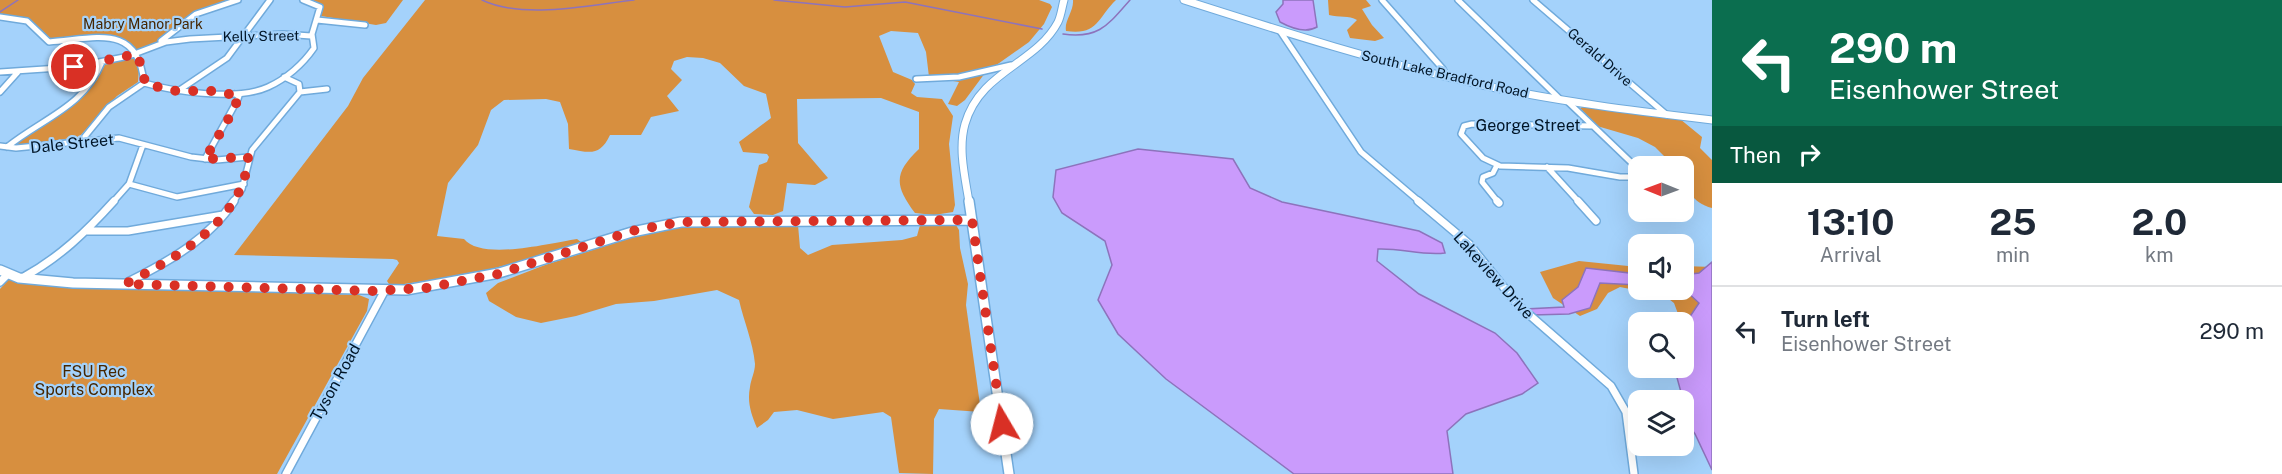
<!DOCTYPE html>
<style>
:root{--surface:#fff;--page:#f2f2f3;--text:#1f2937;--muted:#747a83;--line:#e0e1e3}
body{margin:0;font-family:"Public Sans",sans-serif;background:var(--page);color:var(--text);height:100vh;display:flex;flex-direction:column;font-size:22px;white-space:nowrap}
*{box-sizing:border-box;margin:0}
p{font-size:20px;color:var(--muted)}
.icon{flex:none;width:33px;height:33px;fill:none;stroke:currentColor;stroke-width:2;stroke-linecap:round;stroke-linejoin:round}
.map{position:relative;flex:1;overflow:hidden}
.panel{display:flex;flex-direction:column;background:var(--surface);width:570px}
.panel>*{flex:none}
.banner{background:#0b6e4f;color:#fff;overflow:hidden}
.needle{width:39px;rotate:271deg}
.controls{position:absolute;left:1628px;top:156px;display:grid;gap:12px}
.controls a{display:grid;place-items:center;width:66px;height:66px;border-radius:12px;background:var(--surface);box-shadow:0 6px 24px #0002;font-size:30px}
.pin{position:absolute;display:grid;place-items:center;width:51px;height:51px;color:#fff;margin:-26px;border:3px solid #fff;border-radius:50%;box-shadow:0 2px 6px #0007}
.me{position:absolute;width:66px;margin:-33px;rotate:352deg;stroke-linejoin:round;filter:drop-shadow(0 0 4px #0008)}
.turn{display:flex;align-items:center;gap:21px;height:126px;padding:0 18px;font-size:27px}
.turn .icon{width:78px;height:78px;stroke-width:2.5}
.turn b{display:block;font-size:42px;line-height:51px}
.then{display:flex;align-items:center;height:57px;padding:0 18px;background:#0003;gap:12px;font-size:22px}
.eta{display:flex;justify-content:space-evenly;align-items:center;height:102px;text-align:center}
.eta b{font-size:36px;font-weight:700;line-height:42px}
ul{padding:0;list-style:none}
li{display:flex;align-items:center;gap:18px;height:90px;padding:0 18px;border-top:2px solid var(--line)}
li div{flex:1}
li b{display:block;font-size:22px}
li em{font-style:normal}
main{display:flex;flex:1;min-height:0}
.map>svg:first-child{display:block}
.green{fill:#d78f3f}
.water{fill:#ca9bfc;stroke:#8d73bc;stroke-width:1.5}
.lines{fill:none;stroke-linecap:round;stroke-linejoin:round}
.stream{stroke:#8d73bc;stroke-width:1.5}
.street-far1-casing{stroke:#70aadb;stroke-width:8}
.street-casing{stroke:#70aadb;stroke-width:10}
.secondary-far1-casing{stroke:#70aadb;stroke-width:9}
.secondary-casing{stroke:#70aadb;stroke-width:12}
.street-far1{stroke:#fff;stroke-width:5}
.street{stroke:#fff;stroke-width:7}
.secondary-far1{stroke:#fff;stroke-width:7}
.secondary{stroke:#fff;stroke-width:9}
.route{stroke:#d93025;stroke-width:10;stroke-dasharray:0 18}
.labels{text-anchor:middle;stroke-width:4.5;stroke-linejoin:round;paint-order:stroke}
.far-park-label{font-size:14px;fill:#462600;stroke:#a4d2fb}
.far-street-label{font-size:14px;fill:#001527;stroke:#a4d2fb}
.street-label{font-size:16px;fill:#001527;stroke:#a4d2fb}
.park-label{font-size:16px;fill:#462600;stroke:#a4d2fb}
</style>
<main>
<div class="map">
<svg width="1712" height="474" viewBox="0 0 1712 474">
<rect width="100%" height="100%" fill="#a4d2fb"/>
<path class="green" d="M0 0H232L193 14 157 43 138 51 125 40 117 37 64 42 48 39 28 19 0 16Z
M307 0H403L386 23 376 25 321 16V6Z
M425 0H1039L1050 4 1052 7 1044 24 1029 42 985 73 965 100 957 106 948 104 959 82 929 77 926 52 918 33 891 31 879 36 893 72 912 80 915 84 911 93 917 97 942 99 953 116 949 144 955 205 953 212 934 215 915 213C894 185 894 173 919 149V112L881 98 797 99 798 143 828 178 815 185 787 183 783 211 773 215 754 214 749 207 759 165 767 162 769 157 767 154 743 152 739 142 771 118 766 94 744 86 720 63 703 58 687 57 674 61 671 69 682 80 667 96 679 111 651 117 641 135H610C600 156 591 153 569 149L568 124 560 102 546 99 504 100 491 110 478 145 448 183 437 236 464 239C482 261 550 243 577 239L581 242 555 252 468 275 397 285 389 284 387 281 399 263 397 260 393 259 234 255 348 106 363 78Z
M1073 0H1116C1098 17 1098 36 1066 31 1064 21 1074 11 1073 0Z
M1328 0H1366L1371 6 1362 9 1372 25 1384 38 1375 41 1350 38 1347 30 1357 20C1349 15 1339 18 1329 15Z
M130 57H136L139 69 138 82 117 96 79 137 14 146 15 143 74 103 97 80 106 62Z
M1583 107 1680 119 1702 137 1700 148 1712 160V208C1692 203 1683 187 1683 166H1674L1655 147 1638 138 1597 126 1580 108Z
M734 224 798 225 800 248 808 255 832 245 902 240 917 236 920 225H956L959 230 960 248 968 284 966 305 981 412 939 409 934 419 933 474 899 473 891 417 883 412 833 419 797 410 774 412 768 420 757 428C751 414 747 402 750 387 751 379 755 372 755 364 753 342 744 322 739 300L717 290 654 301 616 304 576 316 541 323 516 317 489 301 486 293 498 283 545 265 637 236 674 228Z
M1579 261 1638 267V290H1683V266L1712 267 1692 326 1681 322 1674 303 1665 296 1620 287 1608 293 1597 309 1580 316 1553 298 1540 272Z
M9 279 47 285 359 295 369 299 367 311 277 474H0V289Z"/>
<path class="water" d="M1283 0H1313L1317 27C1305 34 1291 28 1280 22L1276 12 1283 4Z
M1138 149 1233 159 1250 188 1282 202 1419 231 1442 243 1445 253C1423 256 1401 248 1378 249L1377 261 1419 294 1495 333 1517 353 1538 383 1522 394 1466 414 1447 431 1453 474H1294L1166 379 1118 334 1098 300 1112 265 1105 241 1062 213 1053 197 1056 170Z
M1712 262V470L1695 434 1688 424 1689 421 1676 374 1671 368H1683V327L1699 303 1686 291 1674 290H1683V275L1699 273Z
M1586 268 1638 274V285L1600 283 1590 308 1569 314 1532 315 1526 309 1564 307 1562 300 1578 287Z"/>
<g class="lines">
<path class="stream" d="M482 0C524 20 589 5 634 0
M774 0 845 7 905 2 1042 29
M0 12 18 0
M1063 34C1099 39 1108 25 1130 0"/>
<defs>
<path id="street-far1" d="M1382 0 1443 69 1447 77
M1458 0 1561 100
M1533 0 1667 115
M0 17 27 21 49 42C94 39 138 22 144 83L109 107 82 140
M317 20 365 25
M1280 31 1361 152 1420 202
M161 41 196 14 238 0
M0 72 74 67 129 56 166 42 190 39 283 34 311 36
M916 79 959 77 1011 65
M144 83C176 92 237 101 268 87 286 79 303 64 314 48L312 34 320 7 303 0
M178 91 227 58 270 0
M0 92 18 72
M300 92 327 89
M1567 101 1638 169
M1593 126 1472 124 1464 126 1461 134 1483 158 1500 166 1568 168 1620 177H1638
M0 146 16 148 119 138 191 157 217 160 248 157
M7 147C43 118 84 107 102 62
M205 159 238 99 239 96 235 94
M1497 165 1493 173 1483 177 1482 182 1498 202
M1547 167 1579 202
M129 184 177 197 244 184
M113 202 129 184 143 145
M233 202 242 189 252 150 300 92 299 84 284 77"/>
<path id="street" d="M1418 201 1469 244 1518 305 1611 386 1626 412 1634 474
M1497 201 1499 203
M1578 201 1596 221
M87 231H128L223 215
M22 278C59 258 86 232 114 201
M0 282 8 274
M128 282C168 262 209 239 234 201
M286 474 385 290"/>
<path id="secondary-far1" d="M1184 0C1284 32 1384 64 1487 86 1561 102 1637 111 1712 120
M969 202C965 177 958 149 965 124 980 71 1036 64 1058 22 1061 16 1062 7 1064 0"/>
<path id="secondary" d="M969 201 1009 474
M0 270 19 278 73 283 406 290 499 273 632 232 681 222 972 220"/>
</defs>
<use href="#street-far1" class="street-far1-casing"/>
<use href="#street" class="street-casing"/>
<use href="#secondary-far1" class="secondary-far1-casing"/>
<use href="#secondary" class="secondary-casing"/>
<use href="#street-far1" class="street-far1"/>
<use href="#street" class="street"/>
<use href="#secondary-far1" class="secondary-far1"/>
<use href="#secondary" class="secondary"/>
</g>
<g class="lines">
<path class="route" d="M74 67 136 54 143 69 145 84 176 91H213L239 96 233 111 205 159 248 157C245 220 175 259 125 284L374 291 426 288 498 274 636 230 681 222 972 220 1002 424"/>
</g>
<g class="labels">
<g class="far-park-label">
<text x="143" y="29">Mabry Manor Park</text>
</g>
<g class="far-street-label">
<text transform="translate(261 36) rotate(-1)" y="5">Kelly Street</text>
<text transform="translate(1600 57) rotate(41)" y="5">Gerald Drive</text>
<text transform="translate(1445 74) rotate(13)" y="5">South Lake Bradford Road</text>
</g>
<g class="street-label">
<text x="1528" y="131">George Street</text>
<text transform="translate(72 143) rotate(-6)" y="6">Dale Street</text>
<text transform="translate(1494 275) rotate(48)" y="6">Lakeview Drive</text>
<text transform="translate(335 382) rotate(-61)" y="6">Tyson Road</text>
</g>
<g class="park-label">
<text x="94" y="377">FSU Rec<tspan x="94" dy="18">Sports Complex</tspan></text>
</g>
</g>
</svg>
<div class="controls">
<a><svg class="needle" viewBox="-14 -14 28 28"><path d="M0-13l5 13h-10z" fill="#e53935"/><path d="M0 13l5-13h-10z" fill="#747a83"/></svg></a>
<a><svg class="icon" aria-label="sound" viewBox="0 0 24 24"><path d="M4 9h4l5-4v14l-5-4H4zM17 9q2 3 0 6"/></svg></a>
<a><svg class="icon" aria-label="search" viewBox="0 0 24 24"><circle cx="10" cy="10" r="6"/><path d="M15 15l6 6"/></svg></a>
<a><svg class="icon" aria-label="layers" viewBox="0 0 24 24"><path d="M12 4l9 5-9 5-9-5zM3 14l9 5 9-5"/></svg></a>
</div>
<div class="pin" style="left:74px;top:67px;background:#d93025"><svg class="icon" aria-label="arrive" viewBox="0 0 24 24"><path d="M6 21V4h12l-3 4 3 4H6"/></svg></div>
<svg class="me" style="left:1002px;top:424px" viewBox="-20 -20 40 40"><circle r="19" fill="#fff"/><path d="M0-13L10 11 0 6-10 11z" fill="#d93025"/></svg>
</div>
<section class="panel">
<div class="banner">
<div class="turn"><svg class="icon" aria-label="left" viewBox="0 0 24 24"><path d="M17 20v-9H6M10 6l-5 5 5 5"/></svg><div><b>290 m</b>Eisenhower Street</div></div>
<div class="then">Then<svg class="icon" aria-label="right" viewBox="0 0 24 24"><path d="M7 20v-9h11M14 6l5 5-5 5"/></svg></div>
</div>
<div class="eta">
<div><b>13:10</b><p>Arrival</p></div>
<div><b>25</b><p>min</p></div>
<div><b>2.0</b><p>km</p></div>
</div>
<ul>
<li><svg class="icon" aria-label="left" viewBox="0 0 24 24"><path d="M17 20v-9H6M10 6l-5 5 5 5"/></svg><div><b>Turn left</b><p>Eisenhower Street</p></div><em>290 m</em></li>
</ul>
</section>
</main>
